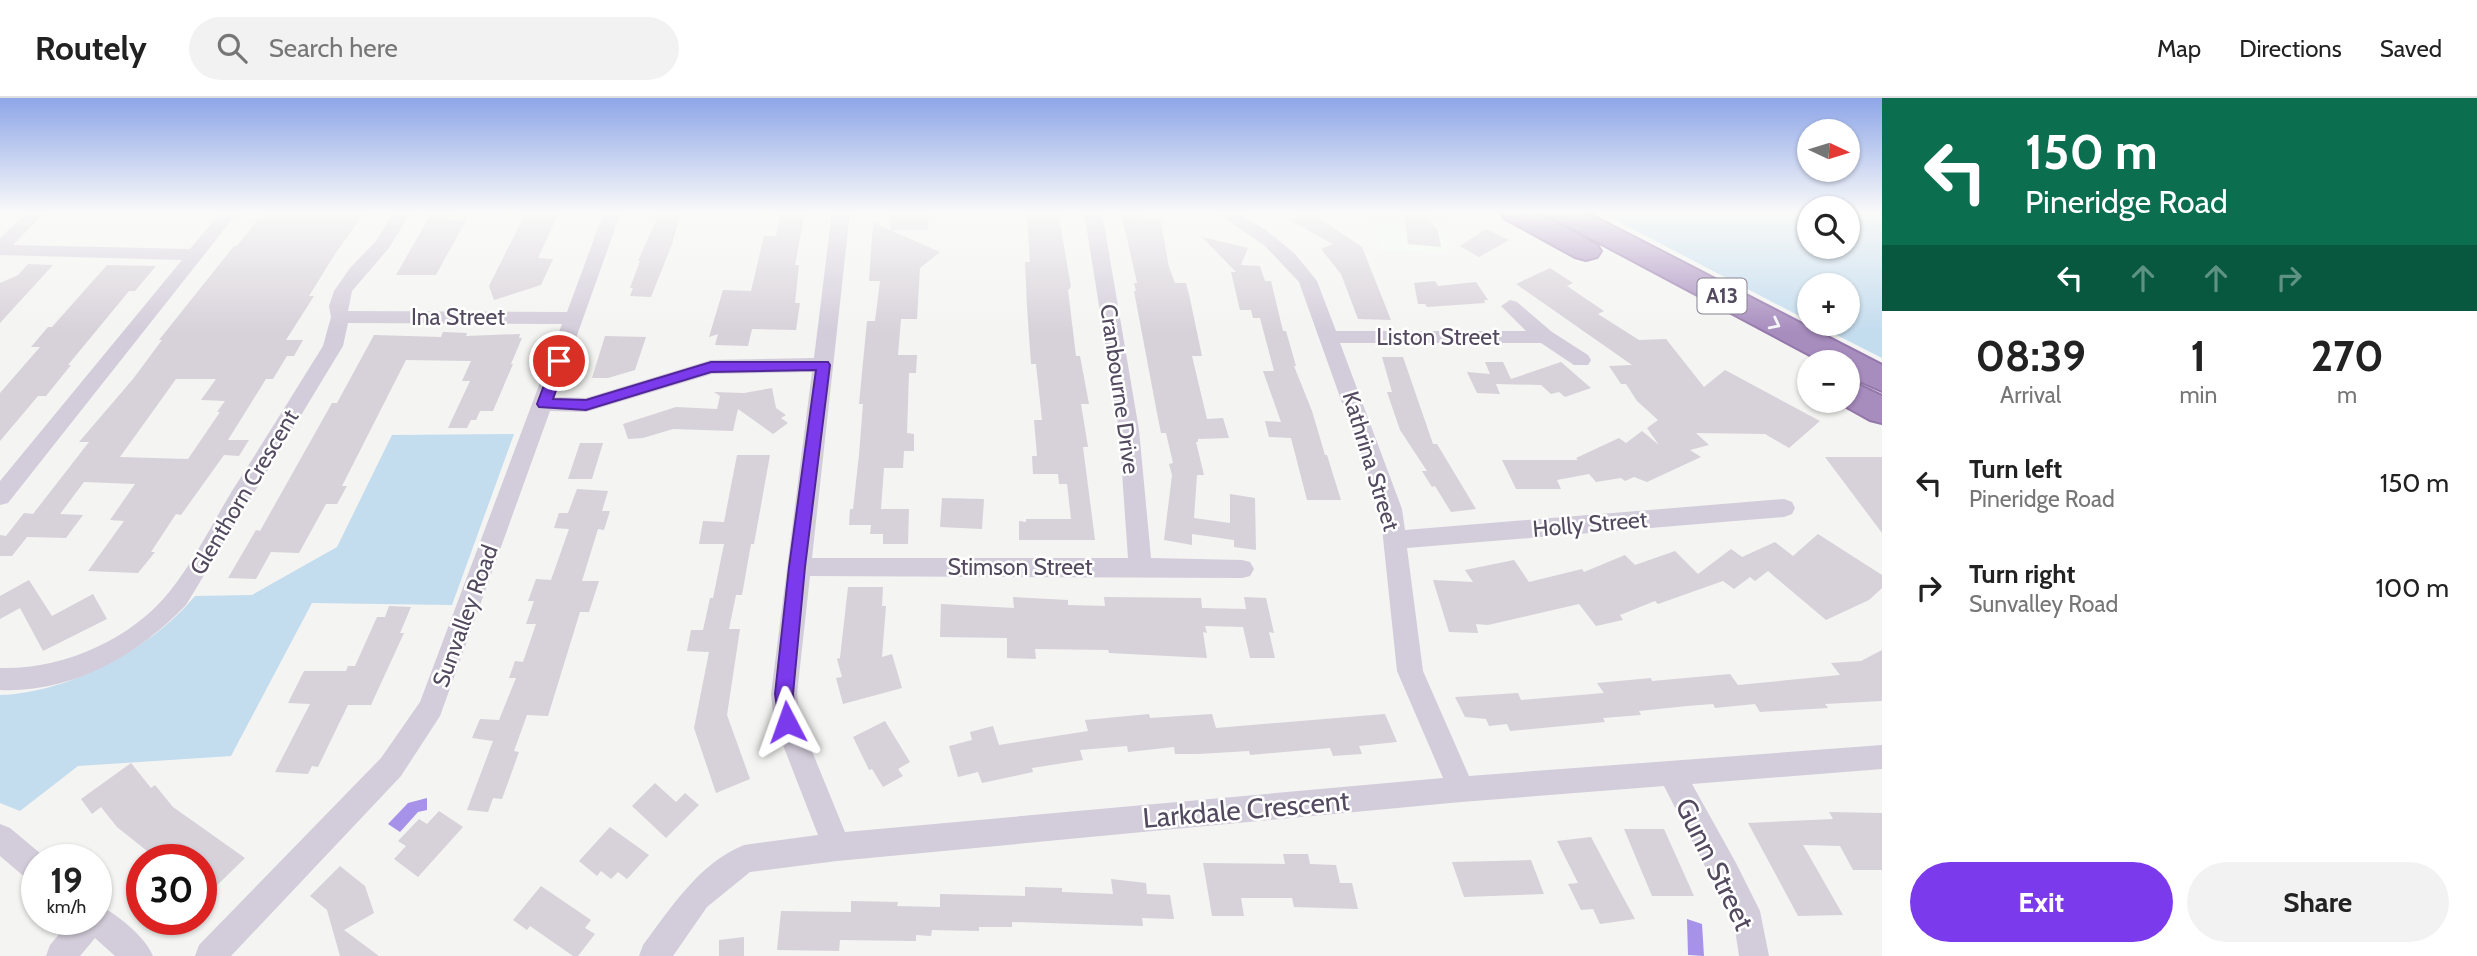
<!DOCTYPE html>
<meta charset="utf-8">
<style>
:root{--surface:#fff;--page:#f2f2f2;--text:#222;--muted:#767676;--line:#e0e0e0;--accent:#7c3aed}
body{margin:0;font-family:Cabin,sans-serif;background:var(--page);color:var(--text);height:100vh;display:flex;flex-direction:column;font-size:26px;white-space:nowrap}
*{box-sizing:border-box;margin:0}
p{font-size:23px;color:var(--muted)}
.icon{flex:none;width:38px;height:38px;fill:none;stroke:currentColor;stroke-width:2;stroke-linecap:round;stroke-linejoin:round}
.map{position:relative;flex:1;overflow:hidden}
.drawer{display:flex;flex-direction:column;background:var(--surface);width:595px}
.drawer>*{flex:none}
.banner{background:#0b6e4f;color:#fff;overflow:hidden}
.needle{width:46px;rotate:94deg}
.tools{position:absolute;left:1797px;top:21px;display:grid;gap:14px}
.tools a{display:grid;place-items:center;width:63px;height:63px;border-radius:50%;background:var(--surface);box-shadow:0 2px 5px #0004;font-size:35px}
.speed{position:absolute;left:21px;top:746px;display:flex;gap:14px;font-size:35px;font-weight:700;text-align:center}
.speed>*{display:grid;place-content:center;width:91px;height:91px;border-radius:50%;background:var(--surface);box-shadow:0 2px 5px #0004;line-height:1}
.speed small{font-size:18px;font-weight:400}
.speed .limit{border:10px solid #d22;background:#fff;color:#111}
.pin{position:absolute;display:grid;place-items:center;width:60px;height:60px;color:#fff;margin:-30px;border:4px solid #fff;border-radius:50%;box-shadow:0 2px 7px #0007}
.me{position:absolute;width:77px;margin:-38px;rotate:356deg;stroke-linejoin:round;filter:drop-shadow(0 0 5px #0008)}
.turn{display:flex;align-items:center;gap:24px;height:147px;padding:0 28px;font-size:32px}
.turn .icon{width:91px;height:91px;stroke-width:2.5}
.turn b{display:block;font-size:49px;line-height:60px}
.lanes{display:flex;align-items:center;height:66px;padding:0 28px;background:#0003;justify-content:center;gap:35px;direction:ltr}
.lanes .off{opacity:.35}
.eta{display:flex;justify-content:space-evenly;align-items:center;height:119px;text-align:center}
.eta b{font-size:42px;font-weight:700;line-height:49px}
.action{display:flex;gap:14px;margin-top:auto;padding:14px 28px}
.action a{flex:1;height:80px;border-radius:42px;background:var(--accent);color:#fff;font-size:28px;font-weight:700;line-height:80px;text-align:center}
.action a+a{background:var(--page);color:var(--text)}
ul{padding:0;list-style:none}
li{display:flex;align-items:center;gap:21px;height:105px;padding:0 28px}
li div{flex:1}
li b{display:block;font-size:26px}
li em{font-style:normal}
header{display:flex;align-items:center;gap:42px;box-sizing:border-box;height:98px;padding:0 35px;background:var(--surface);border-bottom:2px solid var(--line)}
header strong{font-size:33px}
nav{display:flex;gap:38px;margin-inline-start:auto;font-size:24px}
.search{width:490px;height:63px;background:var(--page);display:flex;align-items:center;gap:18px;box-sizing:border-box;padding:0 24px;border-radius:38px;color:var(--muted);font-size:26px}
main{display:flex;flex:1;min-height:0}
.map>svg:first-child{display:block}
.commercial{fill:#f1fcee}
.green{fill:#c3dcee}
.water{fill:#a792e9}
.building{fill:#d7d1d9;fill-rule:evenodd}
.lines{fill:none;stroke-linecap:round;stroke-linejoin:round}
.highway-casing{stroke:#9377aa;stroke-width:4}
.street{fill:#d3ccda;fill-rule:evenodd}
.highway{fill:#a78cbe;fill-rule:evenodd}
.oneway{stroke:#f6f4f8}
.route{fill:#7c3aed;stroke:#51269a;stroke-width:2}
.labels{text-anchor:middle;stroke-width:5;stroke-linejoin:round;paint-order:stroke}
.shield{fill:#fff;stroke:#87808f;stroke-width:2}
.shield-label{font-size:21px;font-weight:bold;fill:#544a5f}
.street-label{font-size:23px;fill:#544a5f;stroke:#fff}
.near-street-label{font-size:28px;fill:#544a5f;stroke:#fff}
</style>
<header>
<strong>Routely</strong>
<div class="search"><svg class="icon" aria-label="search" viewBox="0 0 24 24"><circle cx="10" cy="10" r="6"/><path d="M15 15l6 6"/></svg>Search here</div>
<nav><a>Map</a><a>Directions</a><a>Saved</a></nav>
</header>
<main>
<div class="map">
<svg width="1882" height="858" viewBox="0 0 1882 858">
<rect width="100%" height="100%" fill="#f4f4f2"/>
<path class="commercial" d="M1364 114H1443L1448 153 1381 152 1375 137 1373 119Z"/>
<path class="green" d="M1600 114H1809L1810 149H1848V114H1882V260L1815 226H1848V187H1810L1809 223Z
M514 336 452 507 312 505 231 658 78 668 20 713 0 705V597C69 595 152 550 195 498L252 497 337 449 392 337Z"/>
<path class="water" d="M427 700V712L418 714 400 734 388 726 408 705Z
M1687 821 1702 826 1704 858 1688 857Z"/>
<path class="building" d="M267 114H365L335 156 309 198H314L286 242H303L294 258H287L273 281H266L228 342H249L239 358 224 357 181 417 176 416 151 454H155L138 475 88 473 124 423 110 422 135 386 84 384 60 416 83 417 66 440 27 439 12 458H0V437L6 438 24 415 33 416 89 344H79L133 281 162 242H159L234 148H237L259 120H263ZM176 281H216L201 302 225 303 217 314H220L188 361 120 359Z
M432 114H452L447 122H466L436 177H396Z
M526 114H559L538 160 553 161 541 187 494 202 489 188Z
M660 114H681L672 146 651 199 630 198 633 190H630L640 163H638Z
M781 114H805L795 167H799L795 205H800L796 232 752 231 748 248 715 247 718 236 709 239 723 192 751 193 764 138H776Z
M890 114H929L928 132H890L940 154 920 170 917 221H901L898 257H917L916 275H909L907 335 914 336V353H904L903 370H884L881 411H909L908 446H883V436H870L871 427H849L850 411H853L859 357 863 306H859L867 223H875L880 183H869L873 124 890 132Z
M1027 114H1058L1071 189 1068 192 1076 258H1080L1089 306H1081L1088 349H1083L1095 442H1019V423L1026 424V421H1071L1067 386H1059L1058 376H1033L1032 358H1037L1034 322H1042L1036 266H1031L1027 209 1025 164H1030Z
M1121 114H1138L1139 120H1160L1169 169 1175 185H1186L1190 201 1202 258H1192L1207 321 1223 320 1229 340 1198 341V344H1196L1204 377H1197L1194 420 1230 425V396L1255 400 1256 452 1234 449V442L1192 436V447L1164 442 1172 377 1169 366 1173 365 1166 335H1161L1157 315 1134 193H1136L1134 185H1137Z
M1305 114H1310L1362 149 1391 222 1358 221 1341 176 1321 151 1333 146 1291 123Z
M1404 114H1424L1438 133 1441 149 1408 146Z
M1486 131 1509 142 1479 159 1460 148Z
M1202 139 1248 150 1241 167 1260 168 1265 183H1271L1283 233H1286L1296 268H1294L1312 313 1325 357H1327L1341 402H1307L1291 340 1269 339 1265 323 1281 324 1263 273H1274L1260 220H1253L1251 212H1240L1231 174H1236Z
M28 166 53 167 0 225V185L18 177Z
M107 167 156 168 135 193H129L68 267H71L46 298H38L0 343V295L40 249H31L48 229H52Z
M1550 170 1573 185 1567 188 1604 213 1598 216 1639 242 1666 241 1704 289 1725 272 1820 323 1789 350 1765 336 1696 335 1709 347 1690 352 1701 359 1647 384 1634 379 1625 383 1621 380 1596 384 1589 376 1557 382 1561 391H1516L1502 362H1578L1576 360 1619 340 1626 345 1642 333 1659 347 1647 330 1658 322 1637 303 1626 286H1621L1609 268 1632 267 1516 186Z
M1435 183 1438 188 1476 184 1488 202H1484L1485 205 1427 209 1425 206H1418L1414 185Z
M443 234 467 235 466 238 520 236 519 240H522L511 266H513L493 313H480L476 322H471L467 330H448L470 283H462L471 263 406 262 342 388H347L337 406H326L299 455 271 454 256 481 228 480 256 432 260 433 332 305H337L374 237 441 239Z
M605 238 646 239 635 272 608 280H592Z
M1382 259H1403L1433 346H1437L1476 411 1451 414 1435 388 1432 389 1422 373H1427L1400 332 1387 294H1392Z
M1485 264H1503L1511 281 1561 264 1591 290 1565 299 1559 294 1551 296 1541 287 1496 286 1500 296 1477 295 1467 274 1490 276Z
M772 290 776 310 786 317 781 320 788 325 773 336 738 311 733 333 673 331 643 340 628 341 623 326 676 309 717 311 720 298 714 294 744 295Z
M580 345H603L592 381H568Z
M737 357H770L754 446H751L742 497H736L729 531H740L727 617 750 681 716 695 694 630 709 554 687 553 691 532H703L710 500H713L724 446H699L703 423 724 424Z
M1825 359H1882V435Z
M577 391 608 393 602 413H610L604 432 598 431 582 483H599L589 514H580L548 618 527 617 514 653 519 654 502 701 493 700 488 714 467 712 493 643 472 640 480 621 499 622 516 580H509L515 563 523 564 536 526H526L534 503H528L536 481 551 482 569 431 554 430 559 415H568Z
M942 400 984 401 982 431 940 429Z
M1818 436 1882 477V490L1869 502 1826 522 1768 473 1755 483 1750 479 1734 491 1723 483 1658 506 1655 503 1620 517 1623 522 1596 528 1579 506 1488 527 1476 526 1478 535 1449 534 1433 482 1473 484 1465 472 1514 462 1529 484 1582 471 1584 474 1625 457 1635 467 1675 453 1698 476 1731 451 1742 459 1775 444 1793 458Z
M29 482 52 518 93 496 107 521 43 553 20 510 0 521V498Z
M848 489H883L882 508H886L882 559 892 556 902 590 843 606 836 580 842 579 837 561 840 560Z
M1013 499 1068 502V507L1105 508 1104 499 1201 500 1202 510 1246 511 1244 499 1266 500 1274 535 1269 534 1275 560H1250L1243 529 1205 528 1207 535 1203 534 1207 560 1109 555 1108 552 1035 551 1036 561 1007 560V540L940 539 941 506 1014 510Z
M389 508 411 509 400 535H404L371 607H348L318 669 312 668 308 676 275 674 310 606 288 605 304 573H346L348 568H355L377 519H385Z
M1882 552V603L1825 606 1828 610 1760 614 1755 606 1715 610 1713 606 1687 608 1639 613 1641 617 1603 620 1605 624 1510 633 1507 626 1489 628 1486 621 1465 619 1455 599 1518 595 1521 602 1604 595 1597 585 1651 580 1652 583 1730 576 1738 587 1840 577 1831 565 1861 563Z
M1149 616 1150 620 1212 616 1216 630 1385 616 1397 644 1359 648 1362 656 1333 658 1330 650 1250 657 1249 653 1198 656H1175L1174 649 1128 654 1127 648 1080 652 1083 662 1032 670 1033 674 982 685 978 674 958 679 949 648 972 642 970 634 993 628 999 647 1088 633 1085 622Z
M885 623 910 664 898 671 903 678 883 689 872 671 869 672 853 639Z
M131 665 151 690 155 687 173 709 245 760 201 803V761H157L117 729 101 709 92 716 81 701Z
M655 685 676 704 685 695 699 707 666 740 632 708Z
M439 713 463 729 418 779 394 761 406 748 398 743 419 721 427 726Z
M1829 714 1882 715V772H1853L1840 748 1803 747 1843 817 1798 818 1748 725 1833 721Z
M610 729 649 757 627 781 618 774 611 781 601 773 597 778 579 763Z
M1624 731H1664L1694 798H1652Z
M1591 739 1616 786 1635 821 1600 826 1593 811 1581 812 1568 786 1578 785 1557 743Z
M1283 756H1308L1310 766 1336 767 1340 785H1352L1358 811 1294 809 1292 800H1241L1244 818H1212L1203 765 1285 766Z
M1531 762 1544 796 1464 799 1452 764Z
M340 768 365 788 374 815 344 832 379 858H340L327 812 310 798Z
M1111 781 1146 785 1147 796 1170 797 1174 821 1142 820 1143 828 1012 824V829H979V833L932 832 931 838 916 837V843L840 842 839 853 777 852 781 813 851 814V803L898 804 897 808 940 809V796L1025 798V789L1062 790V794L1113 796Z
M541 788 591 822 585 830 595 836 578 858H573L530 828 527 832 513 822Z
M744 839V858H719V842Z"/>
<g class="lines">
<defs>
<path id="highway" d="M1500 114H1536L1597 147 1601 153 1597 159 1586 162 1575 159 1504 120Z
M1549 114H1585L1882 267V293L1848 278V264H1823L1553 120Z
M1848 282 1882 298V325L1870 322 1836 303H1848Z"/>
</defs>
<use href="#highway" class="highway-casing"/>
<path class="street" d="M27 114H45L13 147 190 151 221 114H238L8 405 0 407V383L182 162 0 157V140Z
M394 114H411L389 150 352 193 348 213 567 214 604 114H621L555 299 586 300 711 262 814 260 832 114H850L812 460H1128L1119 332 1084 114H1102L1139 332 1151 460 1242 462 1250 464 1254 471 1250 478 1242 480 810 478 797 596 800 624 845 734 1443 680 1397 573 1380 411 1299 184 1264 147 1215 114H1236L1266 132 1295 156 1317 183 1336 233H1526L1501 208 1510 202 1517 204 1552 234 1588 257 1591 262 1588 267H1574L1541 245H1340L1402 411 1405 432 1784 401 1792 404 1795 410 1792 416 1784 419 1407 450 1423 573 1469 678 1882 647V671L1692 686 1736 765 1760 813 1769 858H1739L1734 825 1664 688 1461 704 837 763 750 774 707 809 673 858H639L643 847C671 810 699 765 744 747L818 737 774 624 771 596 812 274 712 276 586 314 550 313 440 618 401 678 231 858H195L199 847 381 660 420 604 562 226 348 225 343 248 186 507C137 558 72 595 0 592V570C62 572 131 542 170 493 194 463 212 426 232 393 263 345 293 296 323 248L331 219 329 208 334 193 350 170 376 143Z
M0 726 10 730 47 761H37V785L27 781 0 758Z
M96 806C116 815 145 838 153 858H115L95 840 80 858H46L50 847 72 821H96Z"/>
<use href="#highway" class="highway"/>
</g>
<defs><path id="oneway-chevron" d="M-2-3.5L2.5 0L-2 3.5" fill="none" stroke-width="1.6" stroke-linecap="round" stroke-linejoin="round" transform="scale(1.75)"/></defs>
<use class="oneway" href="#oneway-chevron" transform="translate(1775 226) rotate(27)"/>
<linearGradient id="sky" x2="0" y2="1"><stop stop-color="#8ea6e8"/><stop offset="0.49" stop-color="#fafaf9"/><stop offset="1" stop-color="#fafaf9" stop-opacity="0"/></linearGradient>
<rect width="1882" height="234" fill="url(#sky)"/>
<path class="route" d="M559 258 566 263 553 301 586 302 711 264H828L830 267 805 469 793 596 796 624 793 630 787 632 780 630 775 596 789 469 816 272 711 274 586 312 539 309 537 306 553 263Z"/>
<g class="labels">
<rect class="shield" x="1697.5" y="180.5" width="49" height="35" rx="5"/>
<g class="shield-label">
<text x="1722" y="205">A13</text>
</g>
<g class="street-label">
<text x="458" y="227">Ina Street</text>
<text x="1438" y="247">Liston Street</text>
<text transform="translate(1120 291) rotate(82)" y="8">Cranbourne Drive</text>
<text transform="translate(1371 363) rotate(73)" y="8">Kathrina Street</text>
<text transform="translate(244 394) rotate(-59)" y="8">Glenthorn Crescent</text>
<text transform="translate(1590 426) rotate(-5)" y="8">Holly Street</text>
<text x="1020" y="477">Stimson Street</text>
<text transform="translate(465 518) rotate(-70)" y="8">Sunvalley Road</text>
</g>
<g class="near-street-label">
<text transform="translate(1246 711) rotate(-5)" y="10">Larkdale Crescent</text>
<text transform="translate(1715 766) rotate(64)" y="10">Gunn Street</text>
</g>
</g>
</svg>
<div class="tools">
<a><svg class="needle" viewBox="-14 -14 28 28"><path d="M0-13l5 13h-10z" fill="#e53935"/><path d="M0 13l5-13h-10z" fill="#767676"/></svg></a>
<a><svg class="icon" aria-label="search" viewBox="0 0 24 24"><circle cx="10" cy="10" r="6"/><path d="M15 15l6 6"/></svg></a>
<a>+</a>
<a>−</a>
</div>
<div class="speed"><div>19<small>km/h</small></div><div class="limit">30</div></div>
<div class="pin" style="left:559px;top:263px;background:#d93025"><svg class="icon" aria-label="arrive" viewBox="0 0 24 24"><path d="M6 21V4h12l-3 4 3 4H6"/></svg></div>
<svg class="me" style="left:787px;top:624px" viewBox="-20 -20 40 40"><path d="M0-17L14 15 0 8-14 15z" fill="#7c3aed" stroke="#fff" stroke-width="4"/></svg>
</div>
<section class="drawer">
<div class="banner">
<div class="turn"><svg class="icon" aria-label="left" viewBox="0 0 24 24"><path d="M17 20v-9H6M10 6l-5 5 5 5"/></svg><div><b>150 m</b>Pineridge Road</div></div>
<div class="lanes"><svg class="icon" aria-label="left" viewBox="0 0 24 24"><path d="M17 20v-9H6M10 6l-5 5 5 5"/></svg><svg class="icon off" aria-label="ahead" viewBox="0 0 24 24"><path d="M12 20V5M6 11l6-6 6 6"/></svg><svg class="icon off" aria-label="ahead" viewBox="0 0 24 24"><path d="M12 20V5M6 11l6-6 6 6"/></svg><svg class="icon off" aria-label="right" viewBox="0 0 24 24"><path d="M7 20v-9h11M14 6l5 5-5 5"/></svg></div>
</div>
<div class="eta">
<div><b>08:39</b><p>Arrival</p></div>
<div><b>1</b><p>min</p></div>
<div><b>270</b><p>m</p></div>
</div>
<ul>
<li><svg class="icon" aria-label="left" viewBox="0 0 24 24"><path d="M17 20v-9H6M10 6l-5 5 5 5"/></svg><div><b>Turn left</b><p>Pineridge Road</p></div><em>150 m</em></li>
<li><svg class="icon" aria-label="right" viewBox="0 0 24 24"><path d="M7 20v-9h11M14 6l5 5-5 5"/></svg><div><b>Turn right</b><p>Sunvalley Road</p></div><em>100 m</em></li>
</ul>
<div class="action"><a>Exit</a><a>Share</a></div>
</section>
</main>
